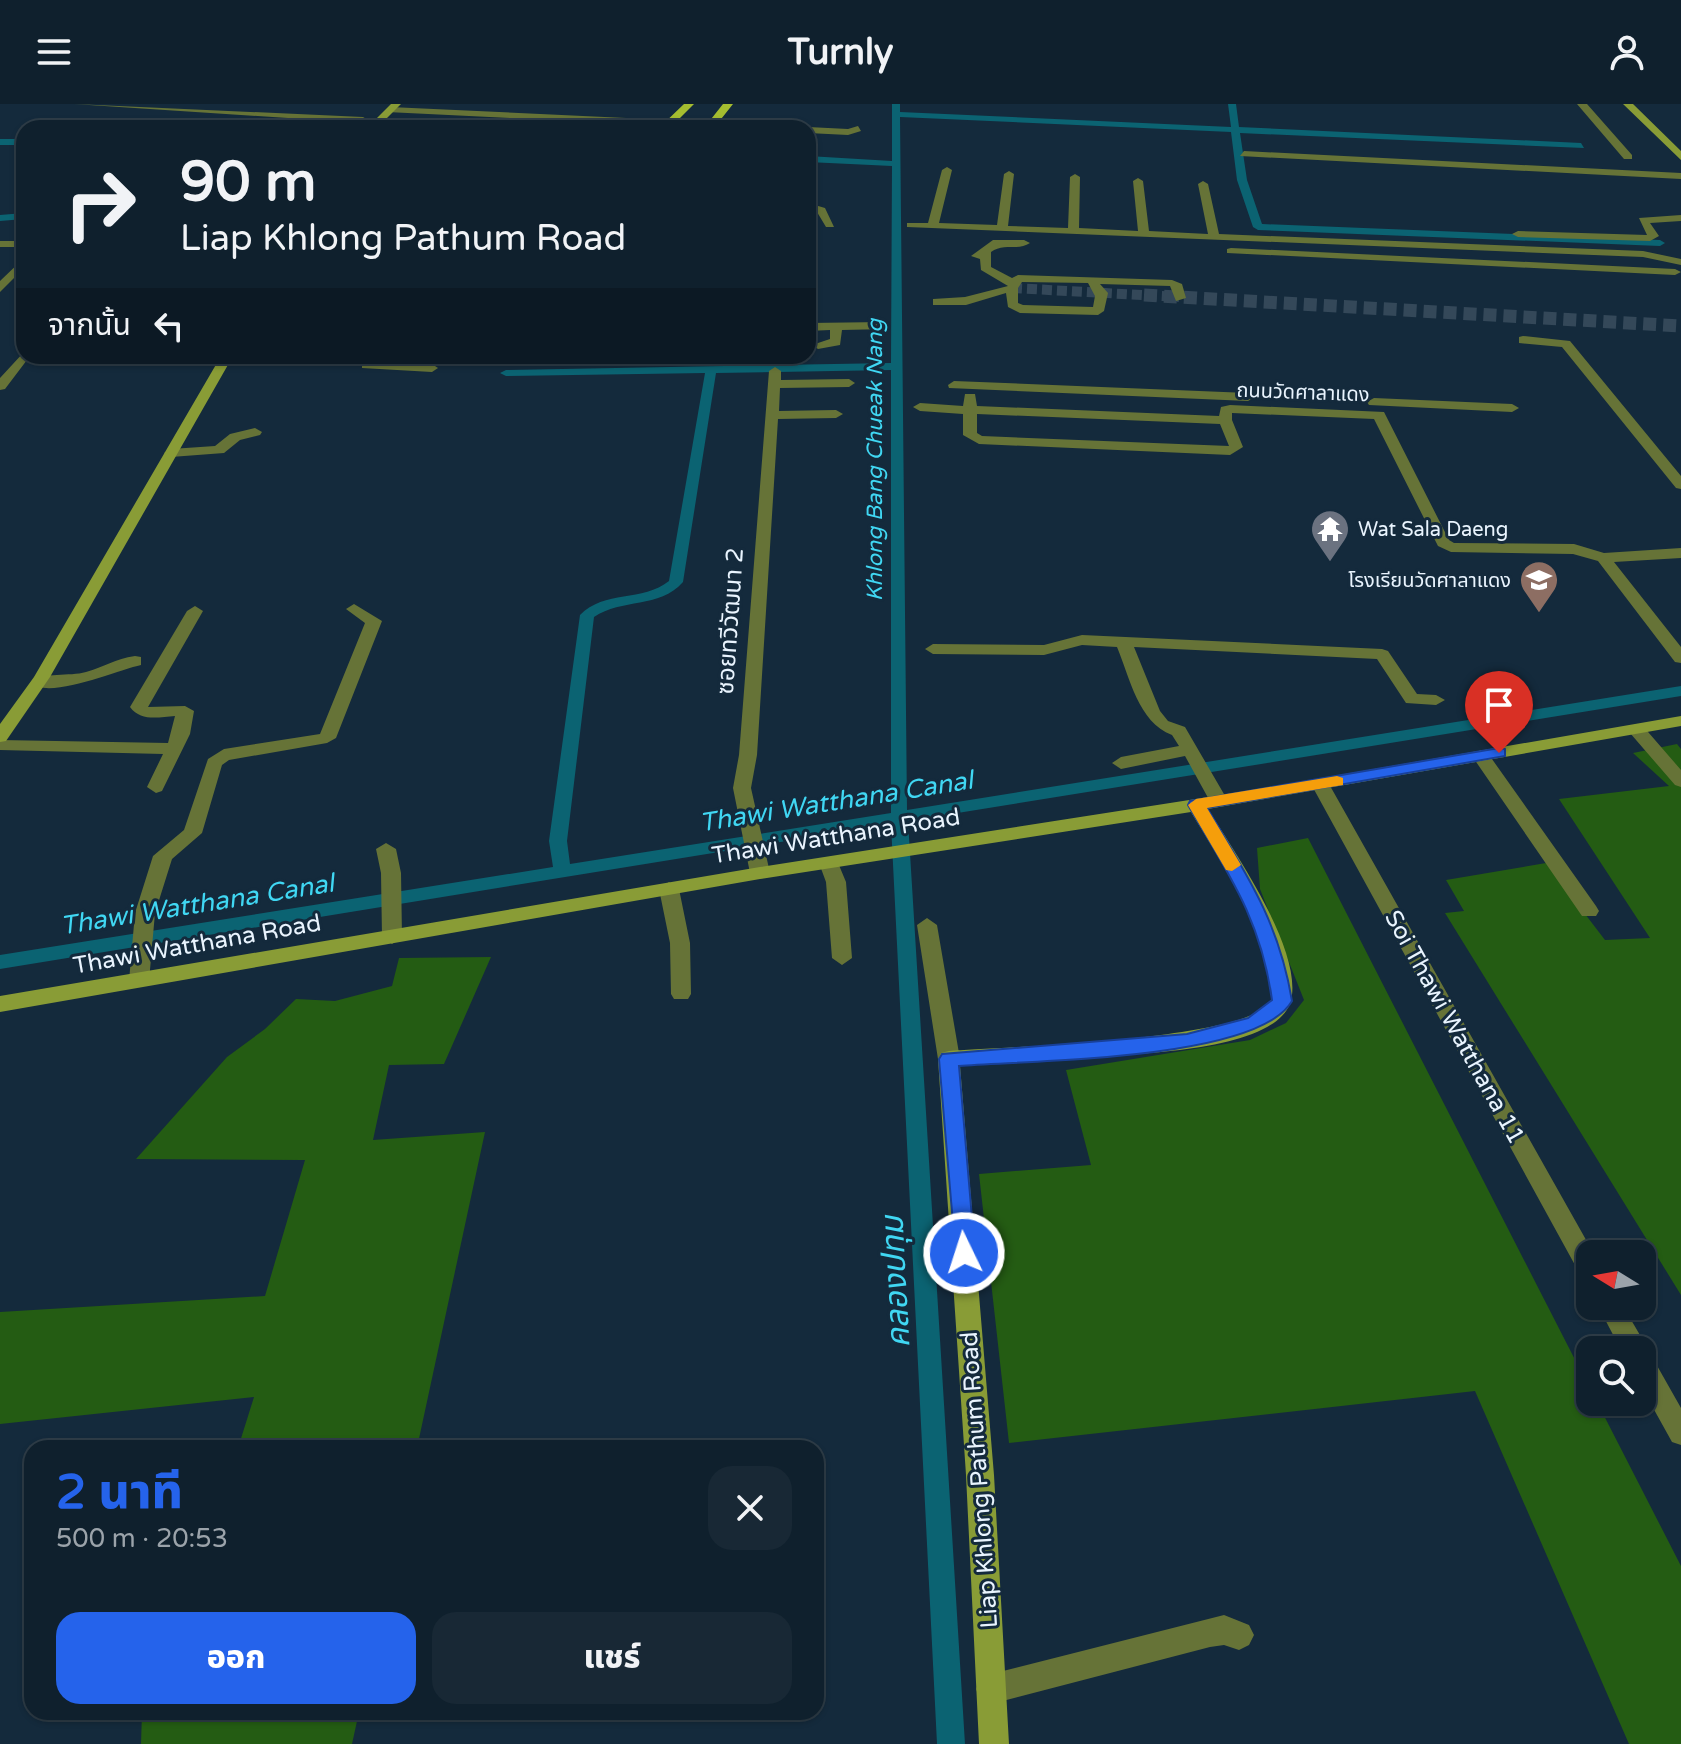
<!DOCTYPE html>
<html lang="th">
<meta charset="utf-8">
<style>
:root{--surface:#0f202d;--page:#182835;--text:#f1f3f6;--muted:#9ba3aa;--line:#2f3e49;--accent:#2563eb}
body{margin:0;font-family:"Varela Round","Noto Sans Thai",sans-serif;background:var(--page);color:var(--text);height:100vh;display:flex;flex-direction:column;font-size:30px;white-space:nowrap}
*{box-sizing:border-box;margin:0}
p{font-size:26px;color:var(--muted)}
.icon{flex:none;width:44px;height:44px;fill:none;stroke:currentColor;stroke-width:2;stroke-linecap:round;stroke-linejoin:round}
.map{position:relative;flex:1;overflow:hidden}
.panel{position:absolute;left:24px;top:1336px;width:800px;height:280px;display:flex;flex-direction:column;background:var(--surface);border-radius:24px;box-shadow:0 2px 6px #0004,0 0 0 2px var(--line)}
.panel>*{flex:none}
.guide{position:absolute;left:16px;top:16px;width:800px;height:244px;border-radius:24px;box-shadow:0 2px 6px #0004,0 0 0 2px var(--line);background:#0f202d;color:var(--text);overflow:hidden}
.needle{width:52px;rotate:281deg}
.controls{position:absolute;left:1576px;top:1136px;display:grid;gap:16px}
.controls a{display:grid;place-items:center;width:80px;height:80px;border-radius:16px;background:var(--surface);box-shadow:0 2px 6px #0004,0 0 0 2px var(--line);font-size:40px}
.pin{position:absolute;display:grid;place-items:center;width:68px;height:68px;color:#fff;margin:-82px -34px;border-radius:50% 50% 50% 0;rotate:-45deg;box-shadow:0 0 8px #0007}
.pin .icon{rotate:45deg}
.me{position:absolute;width:88px;margin:-44px;rotate:356deg;stroke-linejoin:round;filter:drop-shadow(0 0 6px #0008)}
.turn{display:flex;align-items:center;gap:28px;height:168px;padding:0 32px;font-size:36px}
.turn .icon{width:104px;height:104px;stroke-width:2.5}
.turn b{display:block;font-size:56px;line-height:68px}
.then{display:flex;align-items:center;height:76px;padding:0 32px;background:#0003;gap:16px;font-size:30px}
.round{display:grid;place-items:center;flex:none;width:84px;height:84px;border-radius:24px;background:var(--page)}
.head{display:flex;align-items:center;justify-content:space-between;height:136px;padding:0 32px}
h1{font-size:48px;font-weight:800;line-height:60px;color:var(--accent)}
.primary-button{display:flex;gap:16px;margin-top:auto;padding:16px 32px}
.primary-button a{flex:1;height:92px;border-radius:24px;background:var(--accent);color:#fff;font-size:32px;font-weight:800;line-height:92px;text-align:center}
.primary-button a+a{background:var(--page);color:var(--text)}
header{display:flex;justify-content:space-between;align-items:center;height:104px;padding:0 32px;background:var(--surface);font-size:36px;font-weight:800}
.map>svg:first-child{display:block}
.green{fill:#245c13}
.lines{fill:none;stroke-linecap:round;stroke-linejoin:round}
.canal{fill:#0b6372;fill-rule:evenodd}
.street-tunnel-far1{stroke:#344859;stroke-width:10;stroke-dasharray:10 5;stroke-linecap:butt}
.street-tunnel{stroke:#344859;stroke-width:13;stroke-dasharray:13 7;stroke-linecap:butt}
.street{fill:#667337;fill-rule:evenodd}
.secondary{fill:#899c36;fill-rule:evenodd}
.primary{fill:#a5bd30;fill-rule:evenodd}
.route{fill:#2563eb;stroke:#184099;stroke-width:2}
.slow{fill:#f59e0b}
.labels{text-anchor:middle;stroke-width:6;stroke-linejoin:round;paint-order:stroke}
.far-street-label{font-size:20px;fill:#e9f4fe;stroke:#142a3c}
.far-poi-label{font-size:20px;fill:#e9f4fe;stroke:#142a3c;text-anchor:start}
.far-water-label{font-size:22px;font-style:italic;fill:#40d7f3;stroke:#142a3c}
.street-label{font-size:24px;fill:#e9f4fe;stroke:#142a3c}
.water-label{font-size:26px;font-style:italic;fill:#40d7f3;stroke:#142a3c}
.near-water-label{font-size:32px;font-style:italic;fill:#40d7f3;stroke:#142a3c}
</style>
<header><svg class="icon" aria-label="menu" viewBox="0 0 24 24"><path d="M4 6h16M4 12h16M4 18h16"/></svg>Turnly<svg class="icon" aria-label="person" viewBox="0 0 24 24"><circle cx="12" cy="8" r="4"/><path d="M4 21q1-7 8-7t8 7"/></svg></header>
<div class="map">
<svg width="1681" height="1640" viewBox="0 0 1681 1640">
<rect width="100%" height="100%" fill="#142a3c"/>
<path class="green" d="M1677 640 1681 645V1191L1445 809 1464 807 1446 776 1546 759 1605 836 1650 834 1559 695 1669 682 1633 649Z
M1308 734 1590 1285V1298H1597L1681 1462V1640H1629L1475 1287 1009 1339 979 1070 1091 1061 1066 966 1250 936 1286 919 1304 896 1260 785 1257 744Z
M491 853 444 960 389 961 373 1036 485 1028 417 1344H238L254 1293 0 1320V1208L265 1192 305 1056 136 1055 227 953 265 925 296 895 335 897 392 882 399 854Z
M142 1608H359L352 1640H141Z"/>
<g class="lines">
<path class="canal" d="M892 0H900V8L1231 23 1228 0H1236L1239 23 1581 39 1584 44 1240 29 1247 76 1262 120 1660 136 1665 139 1660 142 1258 126 1253 123 1237 76 1231 28 900 13 907 706 1681 582V592L908 717 965 1640H937L891 720 0 865V851L553 763 549 737 580 511C604 486 643 498 669 477L705 269 506 272 500 269 506 266 891 259 892 62 808 58V52L892 57ZM891 266V709L570 760 567 737 594 513C622 494 659 505 683 478L716 269Z
M0 35H24V41H0Z
M24 109V115L0 117V111Z"/>
<path class="street-tunnel-far1" d="M1012 184 1179 193"/>
<path class="street-tunnel" d="M1144 191 1681 222"/>
<path class="street" d="M74 0 363 13 368 16 363 19Z
M1577 0H1587L1632 51V55H1624Z
M390 3 669 16 674 19 669 22 387 8Z
M711 19 766 21 771 24H708Z
M858 22 861 27 848 31 808 29V24H805L808 23 848 25Z
M1244 47 1681 69V75L1240 52Z
M947 63 952 66 939 119 997 121 1004 70 1009 67 1014 70 1008 122 1068 124 1070 73 1075 70 1080 73 1079 124 1138 127 1133 77 1138 74 1143 77 1149 127 1208 130 1198 80 1203 77 1208 80 1219 130 1643 147 1681 155V161L1643 153 907 123V119H928L942 66Z
M808 99 825 104 834 123H826L817 108 808 105Z
M1681 111V117L1650 119 1659 132 1650 137 1518 133 1512 130 1518 127 1647 131 1639 114Z
M993 136H1024L1030 139C1018 147 1003 139 991 148V163L1012 174 1018 171 1172 176 1182 180 1186 194 1176 197 1170 182 1100 180 1108 189 1104 207 1098 211 1020 209 1008 203 1006 189 966 201H933V195L965 193 1008 182 981 166 980 155 971 152ZM1022 178 1088 179 1095 192 1093 203 1023 201 1018 199V184Z
M0 137H24V143H0Z
M1231 144 1675 165 1681 168 1675 171 1227 149V145Z
M24 154V164L0 188V177Z
M884 218 890 222 888 225 842 226 840 241 818 245 812 241 830 235V226L808 227V219Z
M1523 232 1570 237 1681 372V385L1676 384 1562 243 1519 239V233Z
M24 248V252H30L5 285 0 286V274Z
M366 257 432 260 438 264 432 268 362 264V258Z
M775 263 781 267V276L849 275 855 279 849 283 780 284 779 307 836 306 843 310 836 314 778 315 757 651 751 684 770 769 760 775 750 769 733 684 739 651 769 267Z
M954 277 1248 289 1255 293 1248 297 949 284 948 281Z
M965 290H975L977 302 1219 312 1221 303 1230 301 1384 308 1449 436 1454 439 1574 440 1604 449 1681 444V454L1614 458 1681 543V559L1675 558 1598 457 1573 450 1451 448 1438 442 1374 315 1232 309V316L1243 343 1230 351 979 340 963 331V310L920 307 913 303 920 299 963 302ZM977 310 1220 320 1229 342 982 332 977 329Z
M1374 294 1512 300 1519 304 1512 308 1369 301 1367 298Z
M255 324 262 328 260 331 240 336 224 349 171 353 164 349 171 345 215 342 230 330Z
M354 500 382 517 336 634 327 639 229 656 222 661 202 729 172 755 155 809 149 877 146 882H132L129 877 135 809 153 752 184 726 208 655 224 645 320 630 365 519 346 505Z
M195 502 203 507 148 603 185 602 194 607 190 630 162 687 156 689 147 683 163 650 0 646V636L168 639 175 612C159 613 141 618 130 603L187 507Z
M1082 531 1382 545 1388 547 1417 590 1436 591 1445 596 1436 601 1406 599 1377 555 1134 543 1160 607 1168 617 1185 623 1228 697 1219 703 1212 701 1185 652 1121 665 1112 659 1121 653 1179 642 1172 631C1138 618 1130 574 1117 543L1082 541 1044 551 933 550 925 545 933 540 1044 541Z
M135 552 141 553V561C118 566 49 596 31 579 44 567 69 573 86 568 104 563 115 555 135 552Z
M1636 620 1642 621 1681 666V683L1675 681 1630 629 1627 625Z
M1481 646 1487 648 1596 802 1599 807 1596 812H1582L1472 652Z
M1320 674 1329 680 1594 1150H1590V1175L1581 1172 1311 680Z
M386 739 396 745 401 769 402 833 392 840 382 833 381 769 376 745Z
M829 753 836 754 846 778 852 854 842 861 832 854 826 778 819 759Z
M669 778 679 785 690 839 691 890 688 895H674L671 890 670 839 659 785Z
M927 814 937 821 960 955 957 961H941L938 955 917 821Z
M1598 1202H1623L1644 1238 1646 1249 1651 1251 1681 1304V1341L1672 1338 1642 1284V1246H1621Z
M1224 1511 1249 1521 1254 1531 1249 1541 1239 1546 1224 1541 1210 1543 991 1600 980 1596 976 1585 980 1574 991 1570Z"/>
<path class="secondary" d="M391 0H401L377 24H367Z
M1623 0H1633L1681 47V56Z
M221 252H233L50 573 6 637 0 638V620L34 573Z
M1681 612V622L1208 705C1235 749 1298 839 1292 891 1287 950 1125 950 1082 953 1041 956 1001 959 960 962L994 1371 1009 1640H979L966 1371 938 955 941 949 949 947C998 943 1254 937 1271 896 1286 857 1212 743 1191 708L760 775 0 908V892L760 763 1247 687Z"/>
<path class="primary" d="M684 0H694L670 24H659Z
M723 0H733L714 24H704Z"/>
</g>
<path class="route" d="M1499 644 1505 645V652L1207 704C1247 771 1279 818 1292 897 1257 957 1029 956 959 962L975 1149 972 1155H956L939 955 942 950 1187 930 1248 914 1272 896C1261 815 1228 769 1188 701L1190 697Z"/>
<path class="slow" d="M1337 672 1343 674V681L1207 704 1241 761 1232 767 1226 766 1188 701 1196 695Z"/>
<defs>
<symbol id="temple-pin" viewBox="-11 -11 22 30"><path d="M0 17L-7.5 6A9.5 9.5 0 1 1 7.5 6Z" fill="#6b7280" stroke="#142a3c"/><path d="M0-6L5-2H3V0L6.5 2.5H4V6H1.5V3h-3V6H-4V2.5H-6.5L-3 0V-2H-5Z" fill="#fff"/></symbol>
<symbol id="school-pin" viewBox="-11 -11 22 30"><path d="M0 17L-7.5 6A9.5 9.5 0 1 1 7.5 6Z" fill="#8d6e63" stroke="#142a3c"/><path d="M0-5L7-2L0 1L-7-2ZM-4 1L0 2.5L4 1V4Q0 6-4 4Z" fill="#fff"/></symbol>
</defs>
<g fill-rule="evenodd">
<use href="#temple-pin" x="1308" y="403" width="44" height="60"/>
<use href="#school-pin" x="1517" y="454" width="44" height="60"/>
</g>
<g class="labels">
<g class="far-street-label">
<text transform="translate(1303 288) rotate(2)" y="7">ถนนวัดศาลาแดง</text>
</g>
<g class="far-poi-label">
<text x="1358" y="432">Wat Sala Daeng</text>
<text x="1511" y="483" text-anchor="end">โรงเรียนวัดศาลาแดง</text>
</g>
<g class="far-water-label">
<text transform="translate(874 356) rotate(-90)" y="8">Khlong Bang Chueak Nang</text>
</g>
<g class="street-label">
<text transform="translate(730 517) rotate(-86)" y="8">ซอยทวีวัฒนา 2</text>
<text transform="translate(836 732) rotate(-9)" y="8">Thawi Watthana Road</text>
<text transform="translate(197 840) rotate(-10)" y="8">Thawi Watthana Road</text>
<text transform="translate(1455 923) rotate(61)" y="8">Soi Thawi Watthana 11</text>
<text transform="translate(979 1376) rotate(-94)" y="8">Liap Khlong Pathum Road</text>
</g>
<g class="water-label">
<text transform="translate(836 697) rotate(-9)" y="9">Thawi Watthana Canal</text>
<text transform="translate(197 800) rotate(-9)" y="9">Thawi Watthana Canal</text>
</g>
<g class="near-water-label">
<text transform="translate(895 1178) rotate(-93)" y="11">คลองปทุม</text>
</g>
</g>
</svg>
<div class="controls">
<a><svg class="needle" viewBox="-14 -14 28 28"><path d="M0-13l5 13h-10z" fill="#e53935"/><path d="M0 13l5-13h-10z" fill="#9ba3aa"/></svg></a>
<a><svg class="icon" aria-label="search" viewBox="0 0 24 24"><circle cx="10" cy="10" r="6"/><path d="M15 15l6 6"/></svg></a>
</div>
<div class="pin" style="left:1499px;top:649px;background:#d93025"><svg class="icon" aria-label="arrive" viewBox="0 0 24 24"><path d="M6 21V4h12l-3 4 3 4H6"/></svg></div>
<svg class="me" style="left:964px;top:1149px" viewBox="-20 -20 40 40"><circle r="17" fill="#2563eb" stroke="#fff" stroke-width="3"/><path d="M0-11L8 9 0 5-8 9z" fill="#fff"/></svg>
<div class="guide">
<div class="turn"><svg class="icon" aria-label="right" viewBox="0 0 24 24"><path d="M7 20v-9h11M14 6l5 5-5 5"/></svg><div><b>90 m</b>Liap Khlong Pathum Road</div></div>
<div class="then">จากนั้น<svg class="icon" aria-label="left" viewBox="0 0 24 24"><path d="M17 20v-9H6M10 6l-5 5 5 5"/></svg></div>
</div>
<section class="panel">
<div class="head"><div><h1>2 นาที</h1><p>500 m · 20:53</p></div><a class="round"><svg class="icon" aria-label="close" viewBox="0 0 24 24"><path d="M6 6l12 12M18 6L6 18"/></svg></a></div>
<div class="primary-button"><a>ออก</a><a>แชร์</a></div>
</section>
</div>
